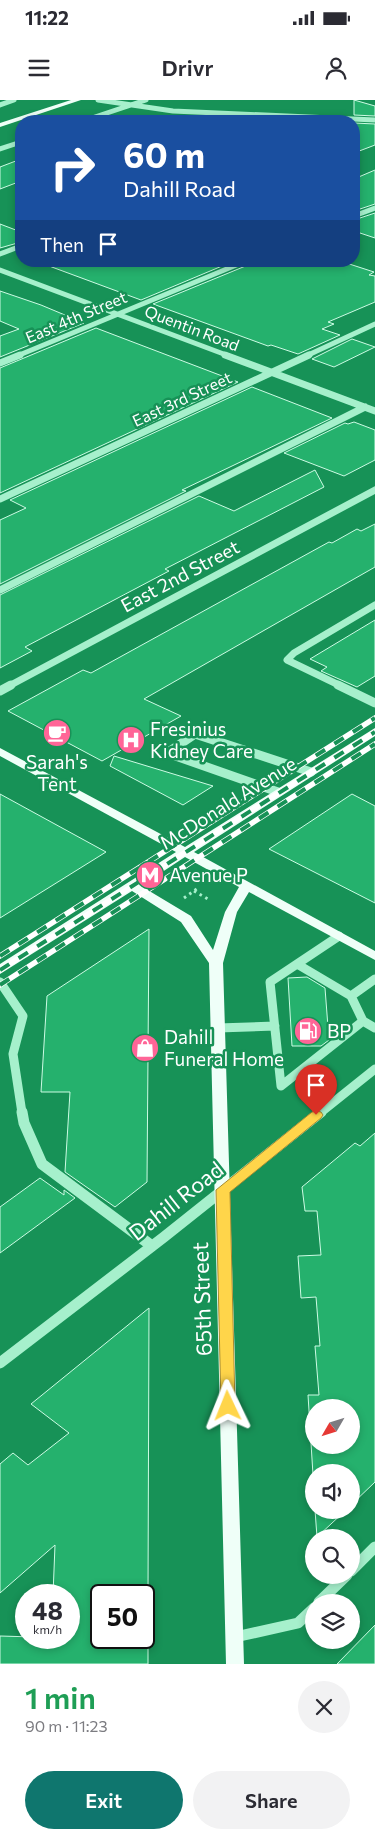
<!DOCTYPE html>
<meta charset="utf-8">
<style>
:root{--surface:#fff;--page:#f2f2f3;--text:#2b2b33;--muted:#7c7c81;--accent:#0f766e}
body{margin:0;font-family:Commissioner,sans-serif;background:var(--page);color:var(--text);height:100vh;display:flex;flex-direction:column;font-size:19px;white-space:nowrap}
*{box-sizing:border-box;margin:0}
p{font-size:16px;color:var(--muted)}
.icon{flex:none;width:28px;height:28px;fill:none;stroke:currentColor;stroke-width:2;stroke-linecap:round;stroke-linejoin:round}
.map{position:relative;height:1564px;overflow:hidden}
.side{display:flex;flex-direction:column;background:var(--surface);flex:1}
.side>*{flex:none}
.top-card{position:absolute;left:15px;top:15px;width:345px;height:152px;border-radius:20px;box-shadow:0 2px 8px #0003;background:#1a4fa0;color:#fff;overflow:hidden}
.needle{width:32px;rotate:231deg}
.buttons{position:absolute;left:305px;top:1299px;display:grid;gap:10px}
.buttons a{display:grid;place-items:center;width:55px;height:55px;border-radius:50%;background:var(--surface);box-shadow:0 2px 8px #0003;font-size:25px}
.speed{position:absolute;left:15px;top:1484px;display:flex;gap:10px;font-size:25px;font-weight:700;text-align:center}
.speed>*{display:grid;place-content:center;width:65px;height:65px;border-radius:50%;background:var(--surface);box-shadow:0 2px 8px #0003;line-height:1}
.speed small{font-size:12px;font-weight:400}
.speed .limit{border:2px solid #111;border-radius:8px;background:#fff;color:#111}
.pin{position:absolute;display:grid;place-items:center;width:42px;height:42px;color:#fff;margin:-51px -21px;border-radius:50% 50% 50% 0;rotate:-45deg;box-shadow:0 0 5px #0007}
.pin .icon{rotate:45deg}
.me{position:absolute;width:55px;margin:-28px;rotate:358deg;stroke-linejoin:round;filter:drop-shadow(0 0 4px #0008)}
.turn{display:flex;align-items:center;gap:18px;height:105px;padding:0 25px;font-size:22px}
.turn .icon{width:65px;height:65px;stroke-width:2.5}
.turn b{display:block;font-size:35px;line-height:42px}
.then{display:flex;align-items:center;height:48px;padding:0 25px;background:#0003;gap:10px;font-size:19px}
.round{display:grid;place-items:center;flex:none;width:52px;height:52px;border-radius:26px;background:var(--page)}
.summary{display:flex;align-items:center;justify-content:space-between;height:85px;padding:0 25px}
h1{font-size:30px;font-weight:600;line-height:38px;color:#1e9e55}
.action{display:flex;gap:10px;margin-top:auto;padding:10px 25px}
.action a{flex:1;height:58px;border-radius:30px;background:var(--accent);color:#fff;font-size:20px;font-weight:600;line-height:58px;text-align:center}
.action a+a{background:var(--page);color:var(--text)}
.status{display:flex;justify-content:space-between;align-items:center;height:35px;padding:0 25px;background:var(--surface);direction:ltr}
.status svg{height:14px;fill:currentColor}
header{display:flex;justify-content:space-between;align-items:center;height:65px;padding:0 25px;background:var(--surface);font-size:22px;font-weight:600}
.map>svg:first-child{display:block}
.building{fill:#25b16d;stroke:#cdfbe4;fill-rule:evenodd}
.lines{fill:none;stroke-linecap:round;stroke-linejoin:round}
.path{stroke:#a6f0cc;stroke-width:3;stroke-dasharray:2.5 4;stroke-linecap:butt}
.minor-far3{stroke:#a6f0cc;stroke-width:5}
.minor-far2{stroke:#a6f0cc;stroke-width:7}
.minor-far1{stroke:#a6f0cc;stroke-width:9}
.minor{stroke:#a6f0cc;stroke-width:11}
.major{fill:#effff8;fill-rule:evenodd}
.rail-casing{stroke:#fff;stroke-width:5.5}
.rail{stroke:#179257;stroke-width:4;stroke-dasharray:11;stroke-linecap:butt}
.route{fill:#ffd54a;stroke:#a68a30}
.labels{text-anchor:middle;stroke-width:5;stroke-linejoin:round;paint-order:stroke}
.far-street-label{font-size:16px;fill:#fff;stroke:#179257}
.street-label{font-size:19px;fill:#fff;stroke:#179257}
.poi-label{font-size:19px;fill:#fff;stroke:#179257;text-anchor:start}
.near-street-label{font-size:22px;fill:#fff;stroke:#179257}
</style>
<div class="status"><b>11:22</b><svg viewBox="0 0 49 12"><path d="M0 12V9h3v3zM5 12V6h3v6zM10 12V3h3v9zM15 12V0h3v12zM26 1h20v11H26zM47 4h2v5h-2z"/></svg></div>
<header><svg class="icon" aria-label="menu" viewBox="0 0 24 24"><path d="M4 6h16M4 12h16M4 18h16"/></svg>Drivr<svg class="icon" aria-label="person" viewBox="0 0 24 24"><circle cx="12" cy="8" r="4"/><path d="M4 21q1-7 8-7t8 7"/></svg></header>
<div class="map">
<svg width="375" height="1564" viewBox="0 0 375 1564">
<rect width="100%" height="100%" fill="#179257"/>
<path class="building" d="M354 0 375 6V16L354 15Z
M354 23 375 24V45L354 53Z
M21 59V81L0 89V67Z
M375 70V104L354 111V79Z
M375 113V138L354 131V120Z
M0 124 21 132V142L0 148Z
M42 161H234L141 200 41 163Z
M250 161H340L374 172 369 175 375 176V202L328 222 334 224 322 229 340 235 298 254 271 245 268 246 153 204 248 165Z
M0 191 41 205 84 223 0 257V236L19 229 0 221Z
M96 228 238 282 0 393V268Z
M352 239 375 247 334 267 312 259Z
M252 287 332 318 182 390 186 391 0 484V420L26 408 10 400Z
M354 322 375 330V360L344 376 284 353 345 323 348 324Z
M315 370 324 387 165 469 169 471 25 547 32 551 0 568V495L199 396 234 411Z
M375 424V467L144 599 181 616 102 661 8 611 83 570 91 573 329 442 332 443 357 429 361 431Z
M375 520V576L357 587 321 571 327 567 310 559Z
M114 656 213 686 183 705 110 666Z
M0 694 106 752 0 818Z
M352 694 375 706V803L269 749Z
M149 829 147 1082 115 1107 65 1072 70 992H41L47 896Z
M307 877 325 888 329 940 321 946H292L288 878Z
M375 1033V1382L351 1405V1372H314V1391L308 1295H319L315 1246H320L316 1197 301 1198 298 1156 321 1155 317 1111H305L302 1087 355 1043 360 1046ZM314 1308H351V1345H314Z
M40 1078 64 1095V1090L75 1098 0 1153V1107Z
M149 1208 148 1495H101V1538H148V1564H0V1536L69 1538V1495H53L55 1445 0 1493V1364L13 1353 28 1365 69 1333 31 1304Z
M315 1410H346L317 1437Z
M375 1525V1564H337Z"/>
<g class="lines">
<path class="path" d="M194 791 208 799
M184 798 198 788"/>
<path class="minor-far3" d="M98 0 173 11 375 20
M0 5 14 0
M83 21 146 0
M0 49 21 42
M354 116 375 108
M0 154 21 146
M0 170 229 256
M17 256 246 161
M306 256 375 224"/>
<path class="minor-far2" d="M225 255 375 311
M0 263 20 255
M0 399 309 255
M0 490 365 307
M9 586 375 390
M341 586 287 560 294 553 375 505"/>
<path class="minor-far1" d="M338 585 375 603
M0 591 11 585
M278 692 167 653 195 634 311 672
M297 864 351 896
M375 879 351 896 363 921 375 928
M0 882 23 916 13 954 22 1013
M218 928 275 926
M281 986 270 882 339 836
M281 986 363 921
M320 1013 375 969"/>
<path class="minor" d="M22 1012 24 1023 42 1064 152 1146
M0 1263 164 1137 321 1012
M351 1471 375 1447
M319 1502 347 1475
M235 1537 298 1523 314 1508"/>
<path class="major" d="M71 0H81L0 27V23Z
M375 628V636L194 752 375 851V860L249 792 237 812 223 863 244 1564H226L209 863 181 822 132 791 0 874V864L176 752 0 656V648L185 747ZM185 757 239 787 225 812 213 850 191 816 141 786Z"/>
<defs>
<path id="rail" d="M0 856 375 618
M0 870 375 632
M0 885 375 644"/>
</defs>
<use href="#rail" class="rail-casing"/>
<use href="#rail" class="rail"/>
</g>
<path class="route" d="M316 1011 321 1012 323 1015 321 1018 230 1092 235 1306 233 1310 228 1312 223 1310 221 1306 216 1090 312 1012Z"/>
<defs>
<symbol id="cafe-disc" viewBox="-11 -11 22 22"><circle r="9.5" fill="#ff6597" stroke="#179257"/><path d="M-5.5-4.5H6V0H3Q3 3.5 0 3.5H-2.5Q-5.5 3.5-5.5 0ZM3-3.2v2h1.7v-2ZM-6 4.5H4V6H-6Z" fill="#fff"/></symbol>
<symbol id="hospital-disc" viewBox="-11 -11 22 22"><circle r="9.5" fill="#ff6597" stroke="#179257"/><path d="M-5-5h3v3.5h4V-5h3V5h-3V1.5h-4V5h-3Z" fill="#fff"/></symbol>
<symbol id="metro-disc" viewBox="-11 -11 22 22"><circle r="9.5" fill="#ff6597" stroke="#179257"/><path d="M-5.5 5V-5H-3L0 0L3-5H5.5V5H3V-.5L0 4L-3-.5V5Z" fill="#fff"/></symbol>
<symbol id="fuel-disc" viewBox="-11 -11 22 22"><circle r="9.5" fill="#ff6597" stroke="#179257"/><path d="M-5.5-6h7V0h2V4h1.3V-2.5L3-4.5l.8-.8L6-3V5H2.5V1h-1V6h-7ZM-4.2-4.7v3.2H.2V-4.7Z" fill="#fff"/></symbol>
<symbol id="shop-disc" viewBox="-11 -11 22 22"><circle r="9.5" fill="#ff6597" stroke="#179257"/><path d="M-5-2.5h2.3a2.7 3.5 0 0 1 5.4 0H5L5.5 6h-11ZM-1.5-2.5h3a1.5 2.3 0 0 0-3 0Z" fill="#fff"/></symbol>
</defs>
<g fill-rule="evenodd">
<use href="#cafe-disc" x="41" y="617" width="32" height="32"/>
<use href="#hospital-disc" x="115" y="624" width="32" height="32"/>
<use href="#metro-disc" x="134" y="759" width="32" height="32"/>
<use href="#fuel-disc" x="292" y="915" width="32" height="32"/>
<use href="#shop-disc" x="129" y="932" width="32" height="32"/>
</g>
<g class="labels">
<g class="far-street-label">
<text transform="translate(76 217) rotate(-23)" y="6">East 4th Street</text>
<text transform="translate(192 228) rotate(21)" y="6">Quentin Road</text>
<text transform="translate(182 299) rotate(-25)" y="6">East 3rd Street</text>
</g>
<g class="street-label">
<text transform="translate(180 476) rotate(-28)" y="7">East 2nd Street</text>
<text transform="translate(228 703) rotate(-32)" y="7">McDonald Avenue</text>
</g>
<g class="poi-label">
<text x="150" y="636">Fresinius<tspan x="150" dy="22">Kidney Care</tspan></text>
<text x="57" y="669" text-anchor="middle">Sarah's<tspan x="57" dy="22">Tent</tspan></text>
<text x="169" y="782">Avenue P</text>
<text x="327" y="938">BP</text>
<text x="164" y="944">Dahill<tspan x="164" dy="22">Funeral Home</tspan></text>
</g>
<g class="near-street-label">
<text transform="translate(176 1101) rotate(-38)" y="8">Dahill Road</text>
<text transform="translate(202 1199) rotate(-92)" y="8">65th Street</text>
</g>
</g>
</svg>
<div class="buttons">
<a><svg class="needle" viewBox="-14 -14 28 28"><path d="M0-13l5 13h-10z" fill="#e53935"/><path d="M0 13l5-13h-10z" fill="#7c7c81"/></svg></a>
<a><svg class="icon" aria-label="sound" viewBox="0 0 24 24"><path d="M4 9h4l5-4v14l-5-4H4zM17 9q2 3 0 6"/></svg></a>
<a><svg class="icon" aria-label="search" viewBox="0 0 24 24"><circle cx="10" cy="10" r="6"/><path d="M15 15l6 6"/></svg></a>
<a><svg class="icon" aria-label="layers" viewBox="0 0 24 24"><path d="M12 4l9 5-9 5-9-5zM3 14l9 5 9-5"/></svg></a>
</div>
<div class="speed"><div>48<small>km/h</small></div><div class="limit">50</div></div>
<div class="pin" style="left:316px;top:1015px;background:#d93025"><svg class="icon" aria-label="arrive" viewBox="0 0 24 24"><path d="M6 21V4h12l-3 4 3 4H6"/></svg></div>
<svg class="me" style="left:228px;top:1306px" viewBox="-20 -20 40 40"><path d="M0-17L14 15 0 8-14 15z" fill="#ffd54a" stroke="#fff" stroke-width="4"/></svg>
<div class="top-card">
<div class="turn"><svg class="icon" aria-label="right" viewBox="0 0 24 24"><path d="M7 20v-9h11M14 6l5 5-5 5"/></svg><div><b>60 m</b>Dahill Road</div></div>
<div class="then">Then<svg class="icon" aria-label="arrive" viewBox="0 0 24 24"><path d="M6 21V4h12l-3 4 3 4H6"/></svg></div>
</div>
</div>
<section class="side">
<div class="summary"><div><h1>1 min</h1><p>90 m · 11:23</p></div><a class="round"><svg class="icon" aria-label="close" viewBox="0 0 24 24"><path d="M6 6l12 12M18 6L6 18"/></svg></a></div>
<div class="action"><a>Exit</a><a>Share</a></div>
</section>
